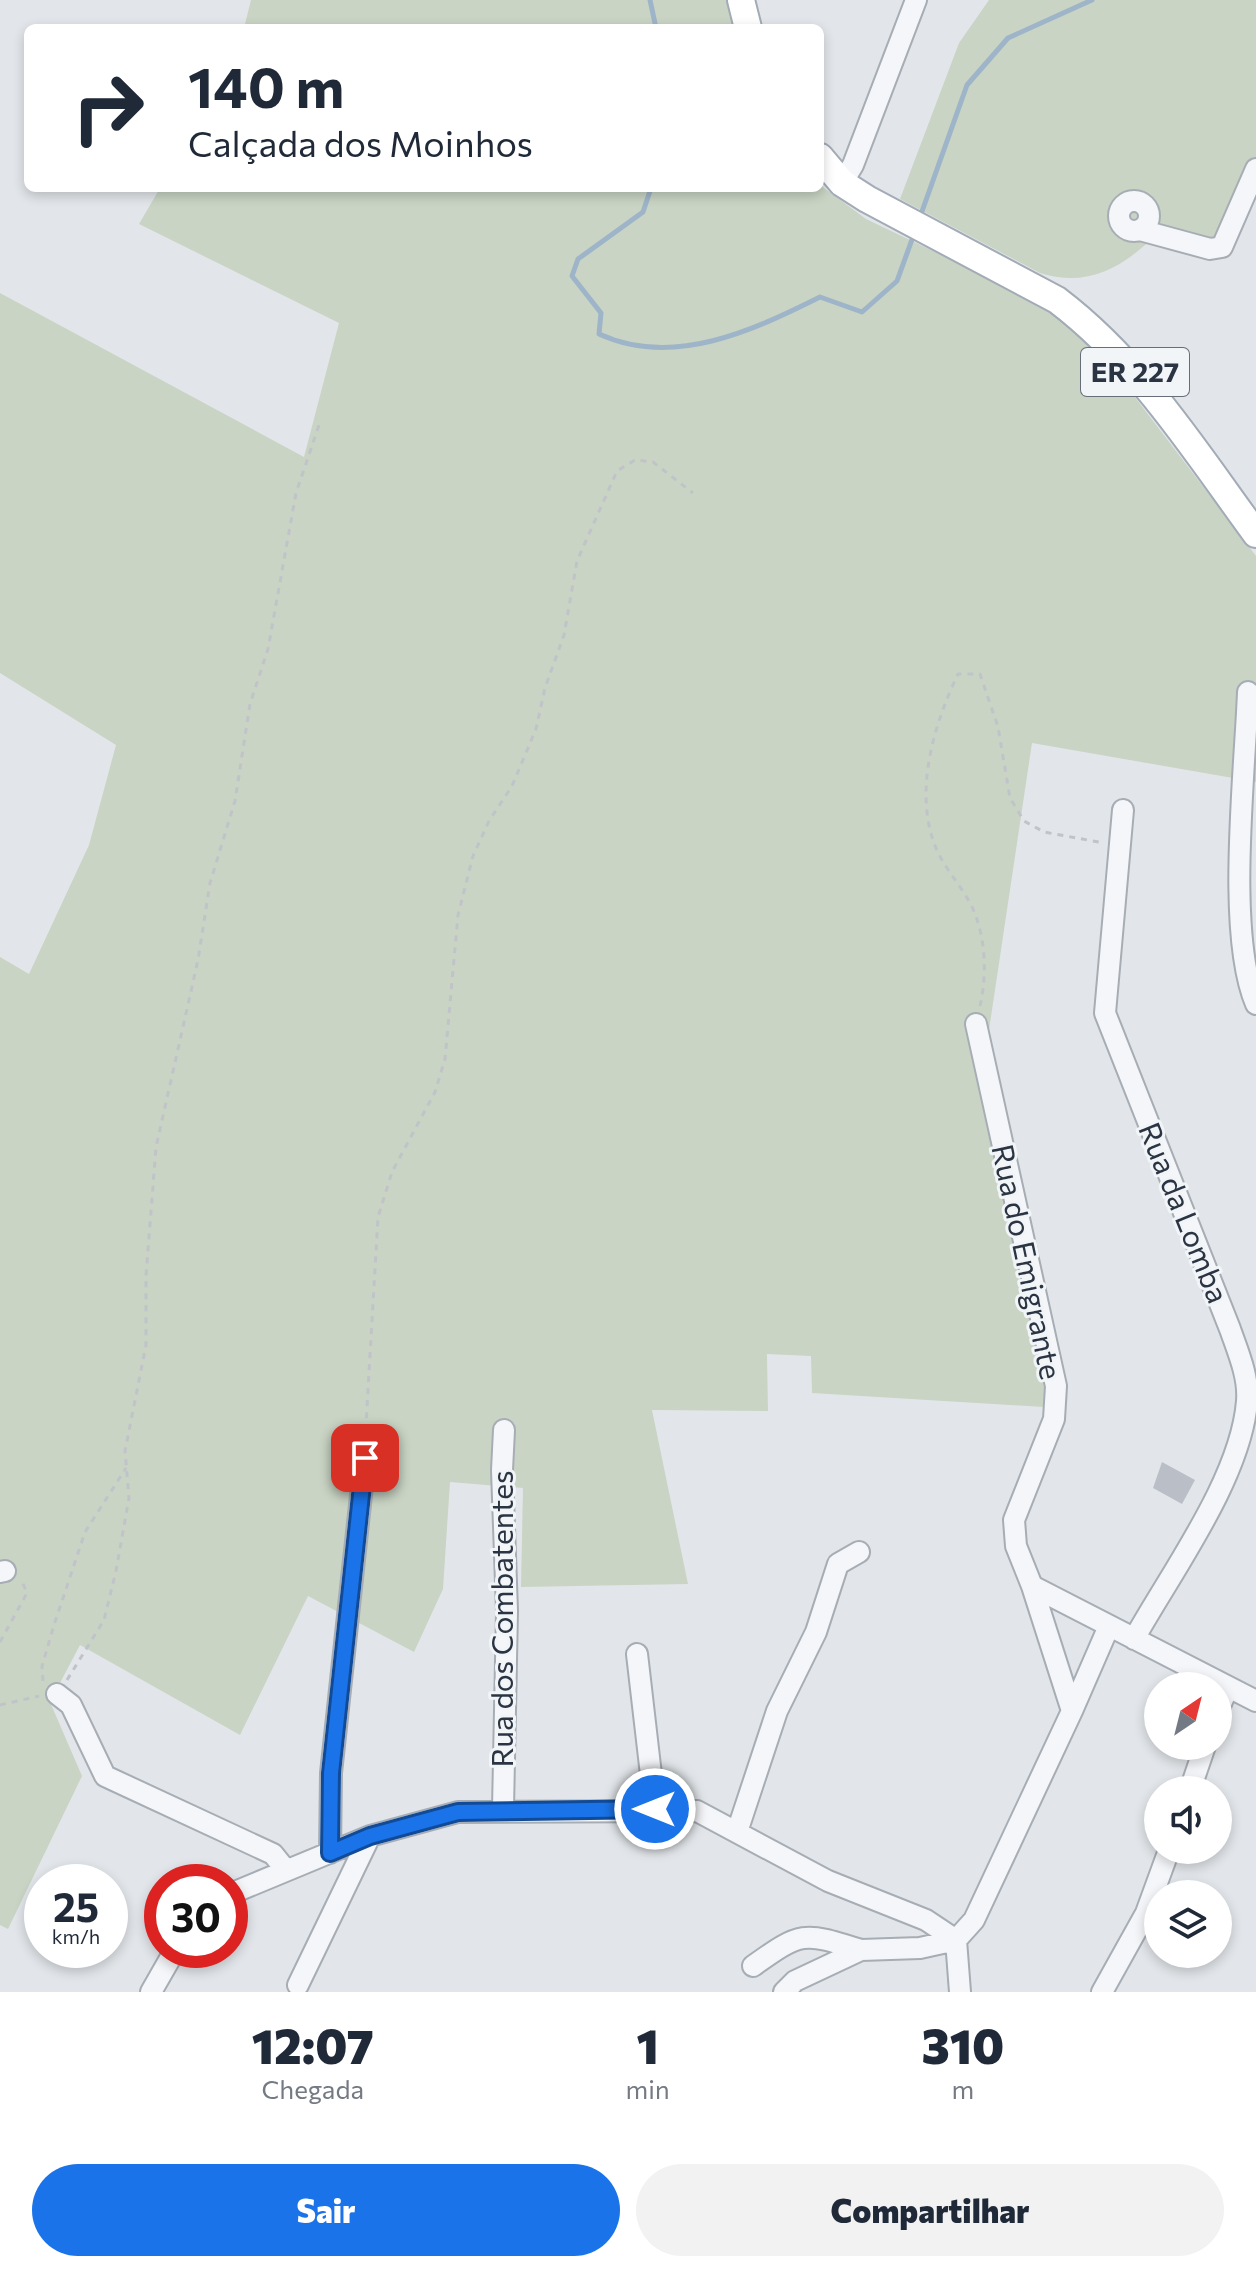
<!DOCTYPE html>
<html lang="pt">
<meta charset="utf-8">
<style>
:root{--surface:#fff;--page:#f2f2f3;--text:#1f2937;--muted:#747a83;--accent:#1a73e8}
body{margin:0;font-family:Commissioner,sans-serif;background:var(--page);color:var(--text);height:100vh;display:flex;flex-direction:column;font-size:30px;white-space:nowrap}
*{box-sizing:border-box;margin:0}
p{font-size:26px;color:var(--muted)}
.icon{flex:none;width:44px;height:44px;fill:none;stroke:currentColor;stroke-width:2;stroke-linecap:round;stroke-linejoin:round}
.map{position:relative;height:1992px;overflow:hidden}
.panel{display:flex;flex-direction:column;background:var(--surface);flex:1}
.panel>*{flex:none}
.guide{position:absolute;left:24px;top:24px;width:800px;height:168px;border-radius:12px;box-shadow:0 4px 12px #0003;background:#fff;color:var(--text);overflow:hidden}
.needle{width:52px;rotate:35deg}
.fabs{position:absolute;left:1144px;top:1672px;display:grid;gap:16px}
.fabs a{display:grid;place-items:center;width:88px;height:88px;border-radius:50%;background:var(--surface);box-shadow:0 4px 12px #0003;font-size:40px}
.speed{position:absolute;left:24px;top:1864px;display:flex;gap:16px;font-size:40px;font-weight:700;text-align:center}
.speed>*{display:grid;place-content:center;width:104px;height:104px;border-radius:50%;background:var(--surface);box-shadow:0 4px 12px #0003;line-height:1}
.speed small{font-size:20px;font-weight:400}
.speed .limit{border:12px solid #d22;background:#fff;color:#111}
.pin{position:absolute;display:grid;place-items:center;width:68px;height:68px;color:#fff;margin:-34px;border-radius:16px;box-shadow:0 4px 12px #0006}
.me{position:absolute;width:88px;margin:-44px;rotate:270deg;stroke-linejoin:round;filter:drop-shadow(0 0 6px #0008)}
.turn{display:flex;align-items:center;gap:28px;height:168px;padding:0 32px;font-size:36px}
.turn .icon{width:104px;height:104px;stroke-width:2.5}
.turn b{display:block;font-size:56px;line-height:68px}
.eta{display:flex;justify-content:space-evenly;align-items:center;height:136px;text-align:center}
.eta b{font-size:48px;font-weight:800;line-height:56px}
.primary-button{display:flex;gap:16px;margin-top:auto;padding:16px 32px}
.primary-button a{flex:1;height:92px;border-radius:48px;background:var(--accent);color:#fff;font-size:32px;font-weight:800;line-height:92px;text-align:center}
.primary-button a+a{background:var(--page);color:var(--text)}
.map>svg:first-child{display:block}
.green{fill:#c9d4c4}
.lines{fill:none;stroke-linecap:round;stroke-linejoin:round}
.stream{stroke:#9eb5c9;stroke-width:5}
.building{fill:#babfc7}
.minor-casing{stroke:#a7adb4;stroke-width:24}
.major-casing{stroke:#a2abb6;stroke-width:30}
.path{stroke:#c0c4c9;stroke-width:3;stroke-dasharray:6 6;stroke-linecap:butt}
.minor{stroke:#f5f6f9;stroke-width:20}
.major{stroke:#fff;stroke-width:26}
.route-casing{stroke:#114b97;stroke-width:20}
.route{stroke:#1a73e8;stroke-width:14}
.labels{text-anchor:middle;stroke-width:6;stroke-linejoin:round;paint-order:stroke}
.shield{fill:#f2f5f8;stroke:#676e79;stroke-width:2}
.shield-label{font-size:28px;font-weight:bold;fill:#2b3442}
.street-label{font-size:30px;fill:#2b3442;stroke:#f2f5f8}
</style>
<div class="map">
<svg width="1256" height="1992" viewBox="0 0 1256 1992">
<rect width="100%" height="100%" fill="#e2e6ea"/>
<path class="green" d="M251 0H735L737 28H244Z
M989 0H1256V158L1219 235 1207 241 1160 231C1126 265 1090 289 1040 273L900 199 959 43Z
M820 185 866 219 1023 294 1063 321 1118 375 1256 556V782L1032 743 989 1030 1056 1349 1060 1408 812 1393 811 1356 767 1354 768 1411 652 1410 688 1584 521 1587 523 1488 450 1482 443 1589 414 1652 308 1596 240 1735 80 1645 50 1702 82 1776 8 1929 0 1925V957L29 974 89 845 116 745 0 673V293L304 457 339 323 139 224 160 188H820Z"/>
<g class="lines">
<path class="stream" d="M650 0 656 28
M651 188 643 212 578 259 572 276 601 313 599 334C673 368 752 331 820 297L862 312 897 281 914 234
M920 217 967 85 1008 38 1092 0"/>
</g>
<path class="building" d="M1162 1462 1195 1480 1182 1504 1153 1488Z"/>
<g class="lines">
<defs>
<path id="minor" d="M842 183 853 165 916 0
M1119 216a15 15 0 1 1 30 0a15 15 0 1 1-30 0Z
M1140 230 1210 249 1222 247 1256 169
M1248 692C1245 772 1226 934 1256 1004
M1123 810 1105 1013 1230 1329C1238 1352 1249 1377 1247 1401 1241 1478 1172 1571 1134 1639
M976 1024 1056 1386 1054 1419 1014 1520 1016 1546 1032 1586
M0 1572 5 1571
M1109 1626 1072 1711 1032 1586 1256 1701
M637 1654 655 1809
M57 1694 71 1705 105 1776 273 1854 285 1869
M1218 1711 1228 1687
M1190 1790 1205 1746
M503 1809 507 1611 502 1470 504 1430
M737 1832 777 1711 816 1632 838 1564 859 1552
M330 1853 331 1773 365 1458
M230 1894 370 1836 458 1812 697 1811 828 1881 926 1920 956 1940
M956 1940 974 1920 1072 1711
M956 1940 960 1992
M753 1966C802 1931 803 1932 861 1950
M298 1985 370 1836
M151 1992 175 1950
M784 1992 795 1981 861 1950 920 1948 956 1940
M1102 1992 1146 1913 1169 1850"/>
<path id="major" d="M741 0 748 28
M820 157 842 183 867 199 1057 300C1140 363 1195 451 1256 534"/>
</defs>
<use href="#minor" class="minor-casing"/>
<use href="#major" class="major-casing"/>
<path class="path" d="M980 1006C987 975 986 939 973 909 962 885 941 866 933 840 915 786 935 722 958 674H980L998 727 1010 798 1024 821 1044 832 1104 843
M365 1442 378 1217 392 1172 435 1092 445 1059 458 915 473 856 489 821 512 786 536 729 545 688 564 635 577 561 617 471 635 460 653 462 693 493
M0 1642 27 1593 21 1579
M67 1680 104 1620 116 1571 129 1498 125 1451 146 1345V1276L156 1147 198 960 210 883 235 801 250 704 268 649 296 493 320 422
M43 1681 42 1666 54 1625 85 1532 126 1468
M0 1705 39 1696"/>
<use href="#minor" class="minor"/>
<use href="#major" class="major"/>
</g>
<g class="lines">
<defs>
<path id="route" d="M365 1458 331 1773 330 1853 370 1836 458 1812 655 1809"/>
</defs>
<use href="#route" class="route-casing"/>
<use href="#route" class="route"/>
</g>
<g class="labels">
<rect class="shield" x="1081" y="348" width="108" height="48" rx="6"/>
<g class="shield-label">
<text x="1135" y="382">ER 227</text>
</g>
<g class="street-label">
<text transform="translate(1183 1213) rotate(68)" y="10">Rua da Lomba</text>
<text transform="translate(1026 1262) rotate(78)" y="10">Rua do Emigrante</text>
<text transform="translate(503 1619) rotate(-90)" y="10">Rua dos Combatentes</text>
</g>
</g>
</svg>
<div class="fabs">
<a><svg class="needle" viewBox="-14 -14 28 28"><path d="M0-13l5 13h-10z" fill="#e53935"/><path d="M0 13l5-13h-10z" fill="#747a83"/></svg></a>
<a><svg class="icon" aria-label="sound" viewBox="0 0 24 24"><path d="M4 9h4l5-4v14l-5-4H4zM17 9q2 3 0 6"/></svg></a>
<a><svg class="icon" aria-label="layers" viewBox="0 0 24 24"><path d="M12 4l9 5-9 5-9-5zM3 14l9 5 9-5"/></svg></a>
</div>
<div class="speed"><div>25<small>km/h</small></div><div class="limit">30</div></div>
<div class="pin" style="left:365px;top:1458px;background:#d93025"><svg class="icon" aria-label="arrive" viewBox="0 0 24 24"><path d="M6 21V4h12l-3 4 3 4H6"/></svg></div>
<svg class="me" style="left:655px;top:1809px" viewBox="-20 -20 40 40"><circle r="17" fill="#1a73e8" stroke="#fff" stroke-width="3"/><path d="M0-11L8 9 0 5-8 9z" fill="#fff"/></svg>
<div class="guide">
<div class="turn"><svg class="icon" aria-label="right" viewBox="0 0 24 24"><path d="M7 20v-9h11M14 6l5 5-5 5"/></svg><div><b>140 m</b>Calçada dos Moinhos</div></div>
</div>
</div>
<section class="panel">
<div class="eta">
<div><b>12:07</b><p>Chegada</p></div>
<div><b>1</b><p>min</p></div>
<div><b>310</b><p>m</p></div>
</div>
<div class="primary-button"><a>Sair</a><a>Compartilhar</a></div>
</section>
